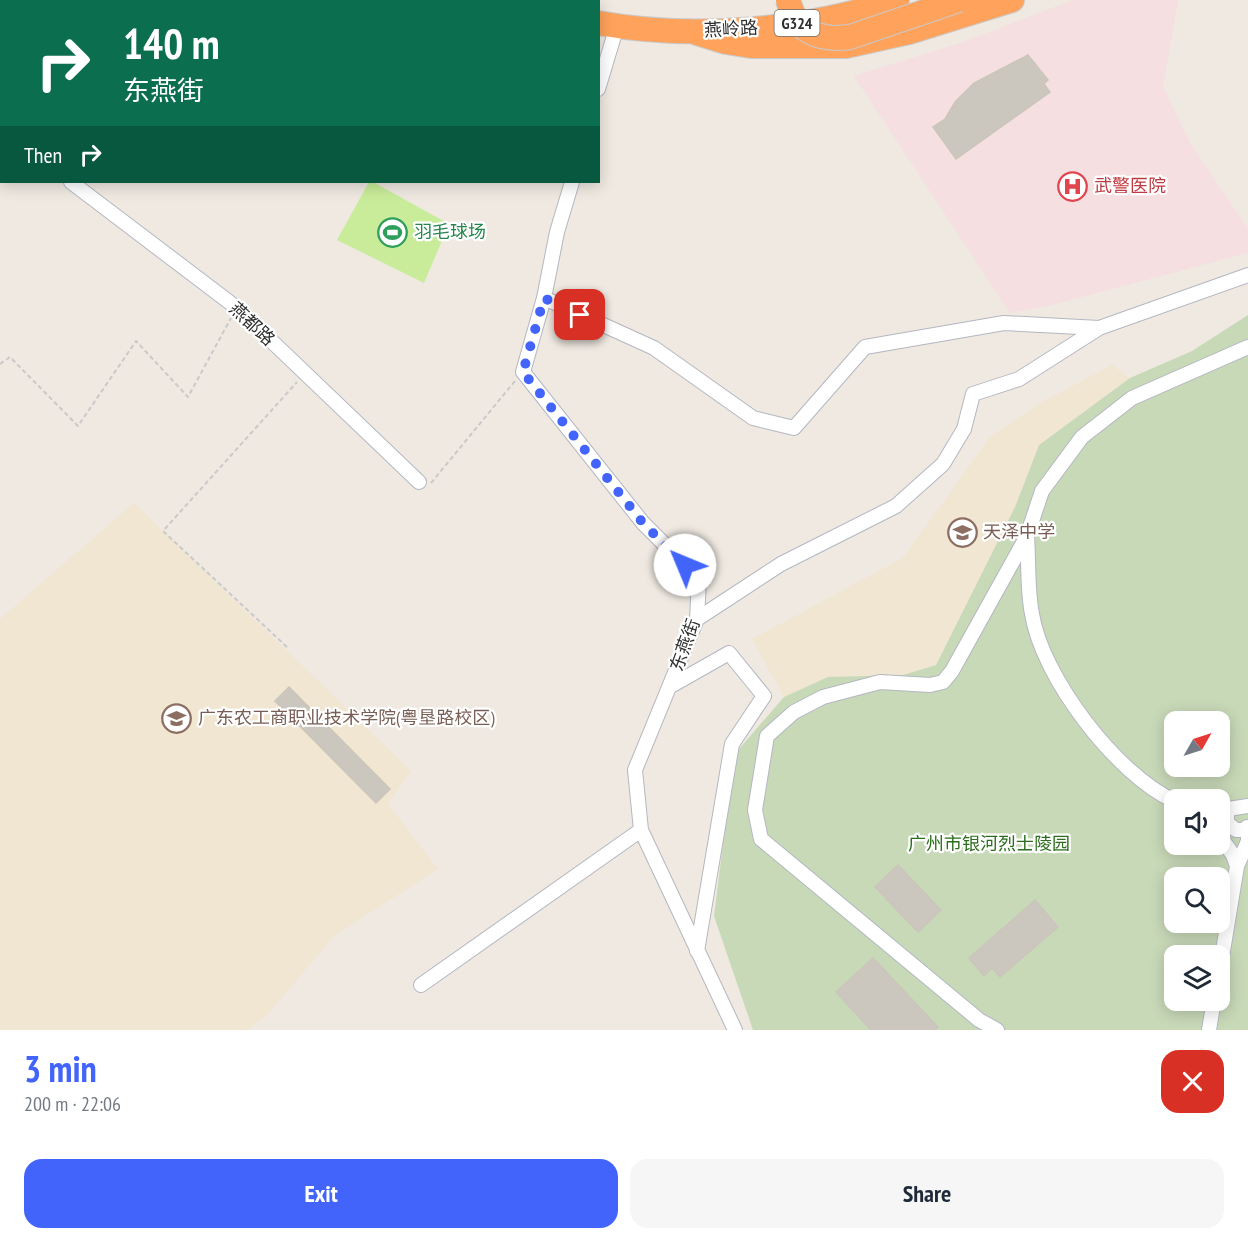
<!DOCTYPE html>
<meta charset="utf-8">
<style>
:root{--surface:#fff;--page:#f6f6f7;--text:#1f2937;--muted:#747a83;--accent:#4264fb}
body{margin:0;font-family:"PT Sans Narrow","Noto Sans SC",sans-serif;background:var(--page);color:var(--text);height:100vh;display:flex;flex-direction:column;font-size:22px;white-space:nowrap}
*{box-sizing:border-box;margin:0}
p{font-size:20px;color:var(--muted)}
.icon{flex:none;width:33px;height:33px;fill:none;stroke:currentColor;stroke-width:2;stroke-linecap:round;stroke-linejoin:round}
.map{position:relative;height:1030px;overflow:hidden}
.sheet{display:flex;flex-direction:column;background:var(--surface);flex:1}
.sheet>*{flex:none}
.hud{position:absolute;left:0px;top:0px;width:600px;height:183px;box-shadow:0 3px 15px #0003;background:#0b6e4f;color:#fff;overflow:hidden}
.needle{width:39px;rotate:51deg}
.tools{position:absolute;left:1164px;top:711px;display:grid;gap:12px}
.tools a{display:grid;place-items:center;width:66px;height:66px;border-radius:12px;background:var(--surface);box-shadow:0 3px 15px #0003;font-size:30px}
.pin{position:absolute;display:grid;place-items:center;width:51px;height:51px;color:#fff;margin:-26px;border-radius:12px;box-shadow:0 3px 9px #0006}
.me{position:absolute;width:66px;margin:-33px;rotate:315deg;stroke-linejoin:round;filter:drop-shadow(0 0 4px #0008)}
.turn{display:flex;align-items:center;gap:21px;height:126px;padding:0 24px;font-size:27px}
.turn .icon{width:78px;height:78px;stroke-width:2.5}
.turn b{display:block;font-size:42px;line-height:51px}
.then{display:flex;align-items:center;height:57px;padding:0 24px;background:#0003;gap:12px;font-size:22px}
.round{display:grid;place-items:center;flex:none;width:63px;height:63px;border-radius:18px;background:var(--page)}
.head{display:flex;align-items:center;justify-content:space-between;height:102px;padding:0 24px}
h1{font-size:36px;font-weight:800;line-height:45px;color:var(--accent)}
.cta{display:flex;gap:12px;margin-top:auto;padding:12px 24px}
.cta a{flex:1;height:69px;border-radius:18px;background:var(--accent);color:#fff;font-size:24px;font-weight:800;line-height:69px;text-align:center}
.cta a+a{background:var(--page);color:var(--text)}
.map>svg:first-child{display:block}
.education{fill:#f0e6d1}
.medical{fill:#f5dfe0}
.cemetery{fill:#c8d9b8;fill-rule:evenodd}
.pitch{fill:#c9ec9a}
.building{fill:#cbc7bf;stroke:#cbc5ba;stroke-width:1.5}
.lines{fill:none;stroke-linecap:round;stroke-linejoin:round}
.street-casing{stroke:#b4b7c1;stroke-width:16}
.highway-casing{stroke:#c9c9c9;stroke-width:26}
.path{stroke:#c9c9c9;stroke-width:2;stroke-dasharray:4.5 3;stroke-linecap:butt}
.street{stroke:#fff;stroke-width:14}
.highway{stroke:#ffa35c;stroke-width:24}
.highway-bridge-casing{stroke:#c9c9c9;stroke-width:26;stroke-linecap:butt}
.highway-bridge{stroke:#ffa35c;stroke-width:24}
.route{stroke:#4264fb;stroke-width:10;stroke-dasharray:0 18}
.labels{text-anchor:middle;stroke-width:4.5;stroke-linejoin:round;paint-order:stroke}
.shield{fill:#fff;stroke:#6d6d6d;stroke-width:1.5}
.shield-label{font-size:16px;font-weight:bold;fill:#2e2e2e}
.street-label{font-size:18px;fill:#2e2e2e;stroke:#fff}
.health-label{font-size:18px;fill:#be3a42;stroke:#fff;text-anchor:start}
.leisure-label{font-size:18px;fill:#27864d;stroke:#fff;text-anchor:start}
.education-label{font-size:18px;fill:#785e54;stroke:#fff;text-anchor:start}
.park-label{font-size:18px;fill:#2c6e1b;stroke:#fff}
</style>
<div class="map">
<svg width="1248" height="1030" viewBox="0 0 1248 1030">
<rect width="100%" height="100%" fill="#efe9e1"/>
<path class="education" d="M1112 365 1130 378 1039 445 1015 507 936 665 903 675 828 677 784 697 752 639 903 558 990 437 1039 404Z
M134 503 411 771 388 804 438 869 335 935 266 1016 248 1030H0V619Z"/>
<path class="medical" d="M1073 0H1178L1163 87 1190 143 1248 229V253L1048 306 1010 313 854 76 960 43Z"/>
<path class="cemetery" d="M0 0H361L366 1 2 2 1 119Z
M1248 315V1030H753L714 916 727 812 739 749 784 697 828 677 903 675 936 665 1015 507 1039 445 1130 378 1192 351ZM1174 722H1220V766H1174ZM1174 800H1220V844H1174ZM1174 878H1220V922H1174ZM1174 956H1220V1000H1174Z"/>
<path class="pitch" d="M369 182H373L449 224 424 283 337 240Z"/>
<path class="building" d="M1028 55 1048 80 1044 84 1050 92 956 159 933 127 945 119 955 102 974 83Z
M289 687 390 789 376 803 275 701Z
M898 865 941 910 918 932 875 887Z
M1035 900 1058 927 1000 977 992 968 984 976 969 958Z
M873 958 938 1027 935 1030H871L836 992Z"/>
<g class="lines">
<defs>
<path id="street" d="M598 89 617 26
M0 126 2 127
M71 182 237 308 419 482
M572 182 557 232 544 298 523 372 643 523 699 579 697 619 635 770 641 830 735 1030
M544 298 654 348 753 418 794 428 865 347 1004 323 1099 328 1248 275
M1027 536C1029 562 1027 589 1032 614 1042 677 1116 774 1174 801
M697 619 781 564 896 506 943 464 964 429 973 394 1019 379 1099 328
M669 687 729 653 764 696 732 744 697 951
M1230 809 1227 813V823L1236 830H1244L1247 827
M1222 810 1248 806
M1220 836 1233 855 1237 866
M1220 969 1237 866 1248 841V832L1242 830
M421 985 641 830
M997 1030 979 1020 761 839 755 810 767 736 794 712 823 697 880 682 930 685 943 682 952 671 1027 536 1042 491 1082 437 1132 398 1248 347
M1209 1030 1214 1000"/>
<path id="highway" d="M496 0 501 2
M598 23C695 40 804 31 897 0
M694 32 726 42 751 46H846L909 32 1012 0"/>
</defs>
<use href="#street" class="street-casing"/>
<use href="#highway" class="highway-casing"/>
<path class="path" d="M0 364 10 357 78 426 136 341 188 397 231 318
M431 483 515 381
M287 647 163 531 297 382"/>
<use href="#street" class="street"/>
<use href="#highway" class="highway"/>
<defs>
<path id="highway-bridge" d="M788 0C796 32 819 41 850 37L959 0"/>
</defs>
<use href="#highway-bridge" class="highway-bridge-casing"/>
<use href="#highway-bridge" class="highway-bridge"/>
</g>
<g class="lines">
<path class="route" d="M580 315 544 298 523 372 643 523 685 565"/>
</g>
<defs>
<symbol id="hospital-ring" viewBox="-11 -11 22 22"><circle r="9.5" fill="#fff" stroke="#e0444e" stroke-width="1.5"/><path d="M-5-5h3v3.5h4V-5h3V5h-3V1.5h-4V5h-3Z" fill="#e0444e"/></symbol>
<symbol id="stadium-ring" viewBox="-11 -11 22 22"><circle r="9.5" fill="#fff" stroke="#2e9e5b" stroke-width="1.5"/><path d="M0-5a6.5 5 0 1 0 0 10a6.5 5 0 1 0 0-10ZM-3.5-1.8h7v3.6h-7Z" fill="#2e9e5b"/></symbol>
<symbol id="school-ring" viewBox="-11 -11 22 22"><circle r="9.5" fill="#fff" stroke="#8d6e63" stroke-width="1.5"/><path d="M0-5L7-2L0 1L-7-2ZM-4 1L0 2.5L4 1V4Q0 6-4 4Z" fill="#8d6e63"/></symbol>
<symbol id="university-ring" viewBox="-11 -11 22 22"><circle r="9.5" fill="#fff" stroke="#8d6e63" stroke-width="1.5"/><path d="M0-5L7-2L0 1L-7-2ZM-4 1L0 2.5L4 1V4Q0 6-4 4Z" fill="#8d6e63"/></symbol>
</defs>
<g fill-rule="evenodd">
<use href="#hospital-ring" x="1056" y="170" width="33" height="33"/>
<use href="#stadium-ring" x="376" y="216" width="33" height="33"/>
<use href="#school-ring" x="946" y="516" width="33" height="33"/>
<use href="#university-ring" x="160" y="702" width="33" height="33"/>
</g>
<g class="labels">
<rect class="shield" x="774.5" y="10" width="45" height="26" rx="4.5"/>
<g class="shield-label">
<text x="797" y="29">G324</text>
</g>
<g class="street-label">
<text transform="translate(731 29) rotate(-3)" y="6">燕岭路</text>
<text transform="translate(252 324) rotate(43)" y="6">燕都路</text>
<text transform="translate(685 645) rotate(-70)" y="6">东燕街</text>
</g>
<g class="health-label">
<text x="1094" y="192">武警医院</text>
</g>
<g class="leisure-label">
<text x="414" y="238">羽毛球场</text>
</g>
<g class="education-label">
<text x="983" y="538">天泽中学</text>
<text x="198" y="724">广东农工商职业技术学院(粤垦路校区)</text>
</g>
<g class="park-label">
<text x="989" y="850">广州市银河烈士陵园</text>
</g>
</g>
</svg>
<div class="tools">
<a><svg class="needle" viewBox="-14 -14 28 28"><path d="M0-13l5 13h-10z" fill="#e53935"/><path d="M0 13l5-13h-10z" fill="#747a83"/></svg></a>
<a><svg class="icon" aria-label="sound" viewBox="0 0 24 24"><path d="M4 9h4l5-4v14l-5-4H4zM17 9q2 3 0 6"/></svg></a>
<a><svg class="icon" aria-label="search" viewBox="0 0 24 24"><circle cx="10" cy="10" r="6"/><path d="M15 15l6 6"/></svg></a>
<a><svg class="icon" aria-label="layers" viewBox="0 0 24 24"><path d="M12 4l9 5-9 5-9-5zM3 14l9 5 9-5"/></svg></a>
</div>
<div class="pin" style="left:580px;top:315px;background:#d93025"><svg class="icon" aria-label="arrive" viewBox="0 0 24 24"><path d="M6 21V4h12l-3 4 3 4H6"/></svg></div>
<svg class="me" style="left:685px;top:565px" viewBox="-20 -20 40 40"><circle r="19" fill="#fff"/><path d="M0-13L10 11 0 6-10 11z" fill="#4264fb"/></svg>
<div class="hud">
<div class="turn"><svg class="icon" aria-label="right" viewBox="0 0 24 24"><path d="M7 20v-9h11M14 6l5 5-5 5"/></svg><div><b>140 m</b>东燕街</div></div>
<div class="then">Then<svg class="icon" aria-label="right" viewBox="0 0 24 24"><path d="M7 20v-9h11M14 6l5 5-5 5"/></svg></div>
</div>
</div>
<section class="sheet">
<div class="head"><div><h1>3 min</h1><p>200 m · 22:06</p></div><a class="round" style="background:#d93025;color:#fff"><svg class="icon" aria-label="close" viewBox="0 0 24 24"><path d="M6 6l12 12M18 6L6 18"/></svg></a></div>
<div class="cta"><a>Exit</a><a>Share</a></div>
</section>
